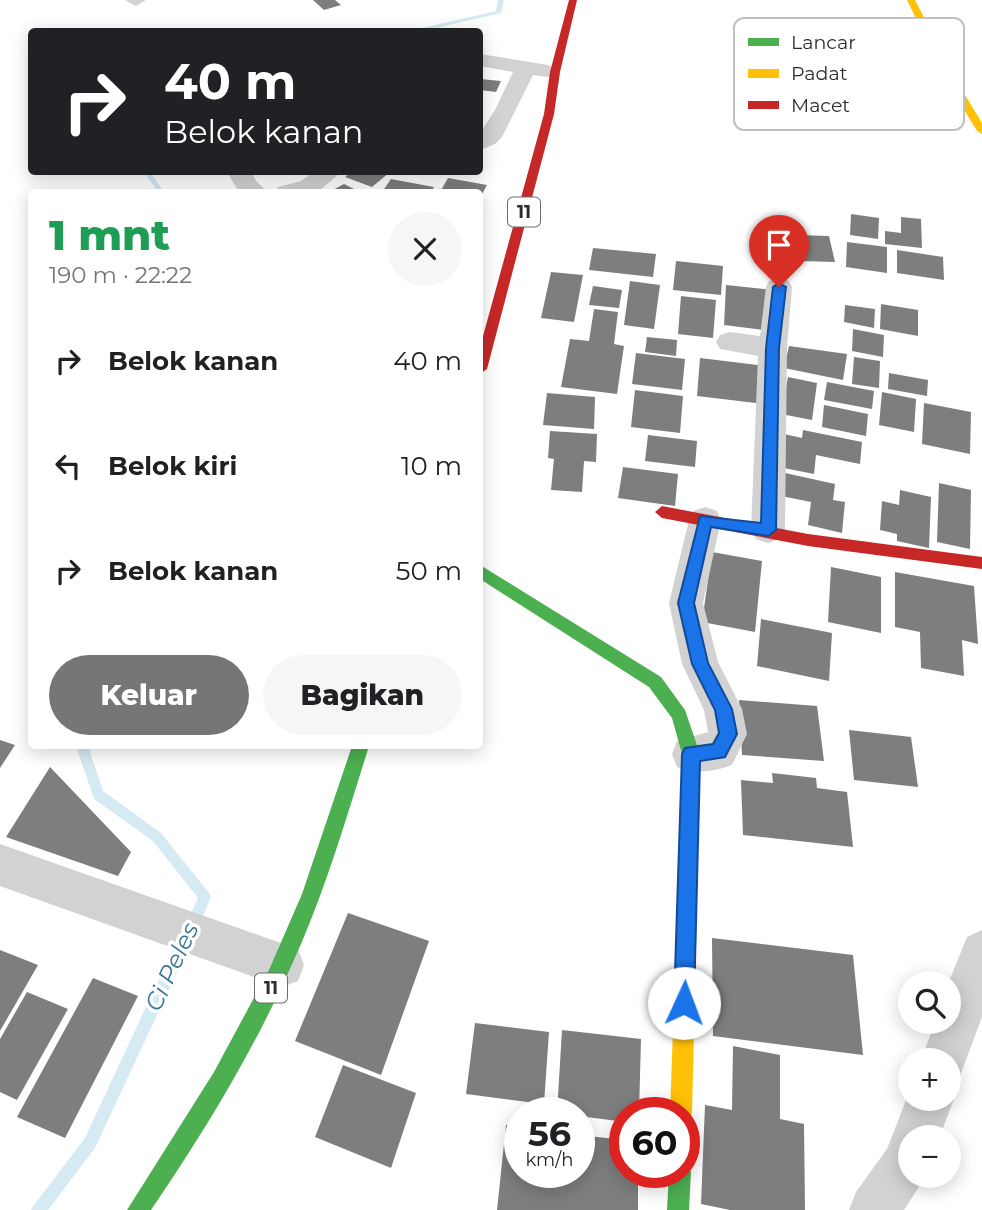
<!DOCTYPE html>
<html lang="id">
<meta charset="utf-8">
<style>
:root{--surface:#fff;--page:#f6f6f6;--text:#202124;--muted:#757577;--accent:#767676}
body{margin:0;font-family:Montserrat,sans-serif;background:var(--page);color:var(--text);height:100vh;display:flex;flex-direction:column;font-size:26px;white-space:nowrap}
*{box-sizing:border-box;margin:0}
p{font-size:23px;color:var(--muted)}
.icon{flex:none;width:38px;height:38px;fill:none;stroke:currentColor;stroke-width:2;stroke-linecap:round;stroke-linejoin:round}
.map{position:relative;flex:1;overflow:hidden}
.drawer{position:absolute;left:28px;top:189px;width:455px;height:560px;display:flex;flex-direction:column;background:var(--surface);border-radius:7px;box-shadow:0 4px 18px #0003}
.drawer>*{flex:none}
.top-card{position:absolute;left:28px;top:28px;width:455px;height:147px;border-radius:7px;box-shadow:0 4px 18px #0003;background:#202124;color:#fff;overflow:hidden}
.fabs{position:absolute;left:898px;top:971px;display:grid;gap:14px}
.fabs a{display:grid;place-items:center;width:63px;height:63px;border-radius:50%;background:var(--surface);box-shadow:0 4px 18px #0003;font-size:35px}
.speed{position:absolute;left:504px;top:1097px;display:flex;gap:14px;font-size:35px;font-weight:700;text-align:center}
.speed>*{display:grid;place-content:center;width:91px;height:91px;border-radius:50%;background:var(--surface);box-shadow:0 4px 18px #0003;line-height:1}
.speed small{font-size:18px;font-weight:400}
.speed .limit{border:10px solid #d22;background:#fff;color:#111}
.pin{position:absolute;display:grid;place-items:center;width:60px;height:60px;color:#fff;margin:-72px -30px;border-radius:50% 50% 50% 0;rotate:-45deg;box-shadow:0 0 7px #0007}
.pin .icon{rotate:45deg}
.me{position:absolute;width:77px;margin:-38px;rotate:2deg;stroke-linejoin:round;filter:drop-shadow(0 0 5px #0008)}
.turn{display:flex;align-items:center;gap:24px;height:147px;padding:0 21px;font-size:32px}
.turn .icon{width:91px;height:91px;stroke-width:2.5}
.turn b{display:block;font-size:49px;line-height:60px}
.round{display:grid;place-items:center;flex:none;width:74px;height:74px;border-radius:37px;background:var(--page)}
.summary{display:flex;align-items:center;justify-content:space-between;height:119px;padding:0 21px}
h1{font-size:42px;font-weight:800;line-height:52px;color:#1e9e55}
.action{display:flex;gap:14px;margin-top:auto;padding:14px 21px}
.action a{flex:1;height:80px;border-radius:42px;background:var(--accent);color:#fff;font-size:28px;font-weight:800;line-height:80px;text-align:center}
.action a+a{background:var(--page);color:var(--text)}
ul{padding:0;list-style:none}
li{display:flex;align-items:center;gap:21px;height:105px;padding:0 21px}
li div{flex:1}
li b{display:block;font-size:26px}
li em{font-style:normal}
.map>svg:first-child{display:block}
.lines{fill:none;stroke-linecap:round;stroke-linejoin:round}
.stream{fill:#d5eaf2;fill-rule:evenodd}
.building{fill:#7e7e7e}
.street{fill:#d2d2d2;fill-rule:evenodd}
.fast{fill:#4caf50;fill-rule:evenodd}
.slow{fill:#ffc107;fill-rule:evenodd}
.jam{fill:#c62828;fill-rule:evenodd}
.route{fill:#1a73e8;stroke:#114b97;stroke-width:2}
.labels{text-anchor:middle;stroke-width:7;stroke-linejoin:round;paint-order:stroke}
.shield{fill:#fff;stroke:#6c6c6c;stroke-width:2}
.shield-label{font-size:18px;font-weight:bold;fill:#2d2d2d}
.near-water-label{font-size:24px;font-style:italic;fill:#367894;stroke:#fff}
.key{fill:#fff;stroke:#c0c0c0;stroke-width:2}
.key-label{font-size:19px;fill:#2d2d2d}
</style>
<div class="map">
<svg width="982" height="1210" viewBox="0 0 982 1210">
<rect width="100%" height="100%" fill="#fff"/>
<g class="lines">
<path class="stream" d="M498 0H504L501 13 419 32H405L496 11Z
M144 172H150L164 192H158Z
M76 746H88L103 791 161 833 209 893 211 897 197 930 192 931 187 930 186 925 198 898 153 841 94 799Z
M185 932 190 934 192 939 190 944 95 1148 48 1210H31L34 1205 85 1138 180 934Z"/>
</g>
<path class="building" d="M313 0H335L341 5 324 10Z
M480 79 501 81 496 92 480 90Z
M352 172H390L372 187 345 177Z
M448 178 487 185 480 198V192H440Z
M391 179 434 187 431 192H382Z
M344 184 360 192H329Z
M851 214 879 218 878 239 850 235Z
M901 217 921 219 922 248 885 244V231L901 233Z
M794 235 829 236 835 262 800 261Z
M847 242 887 247V273L846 267Z
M593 248 656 254 653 277 589 270Z
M897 250 943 257 944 280 897 273Z
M676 261 723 266 721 295 673 290Z
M551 272 583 275 574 322 541 318Z
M630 281 660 285 654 329 624 325Z
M726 285 774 290 773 331 724 325Z
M593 286 622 290 619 308 589 305Z
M681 296 716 300 713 338 678 334Z
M881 304 918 310V336L880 329Z
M845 305 875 309 874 328 844 322Z
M594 309 618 312 614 344 624 346 617 394 561 387 570 339 589 341Z
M853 329 884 335 883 357 852 351Z
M647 337 677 340 676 356 645 352Z
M789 346 847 354 843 380 784 368Z
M636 353 685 359 682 390 632 384Z
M854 357 880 361 879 388 852 384Z
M700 358 766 366 765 404 697 396Z
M889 373 928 380 927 396 888 389Z
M788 377 817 383 812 420 781 414Z
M827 382 874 391 872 409 824 400Z
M635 390 683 396 680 433 631 427Z
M882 392 916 399 914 432 879 425Z
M547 393 595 397 594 429 543 425Z
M924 403 971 412 970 454 922 444Z
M824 405 868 414 866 436 822 427Z
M803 430 862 442 860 464 816 455 814 474 779 467 784 434 802 438Z
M550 431 597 434 596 462 584 461 582 492 551 490 554 459 548 458Z
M648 435 697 441 695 467 645 461Z
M623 467 678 474 675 506 618 498Z
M785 473 835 484 833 500 845 502 842 533 808 525 811 502 781 496Z
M939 483 971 490 970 549 937 542Z
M900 490 931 497 929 548 897 541V534L880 530 882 501 899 505Z
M712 552 762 561 755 632 702 622Z
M831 567 881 577V633L828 622Z
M895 572 974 586 978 644 962 640 964 676 921 668 920 632 895 627Z
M761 619 832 633 829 681 757 666Z
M739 700 817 706 824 761 742 755Z
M849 730 911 737 918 787 854 780Z
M0 740 15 745 0 768Z
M50 767 131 852 118 876 6 837Z
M772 773 816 778 817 788 847 792 853 847 743 835 741 780 773 783Z
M348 913 429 941 381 1075 295 1041Z
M712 938 853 955 863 1055 713 1036Z
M0 950 38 965 0 1031Z
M93 978 138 996 65 1138 17 1117Z
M27 992 68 1009 17 1100 0 1092V1039Z
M475 1023 549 1032 544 1104 466 1094Z
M562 1030 641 1039 639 1113H625V1122L579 1116V1113H557Z
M733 1046 780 1055V1119L804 1124 805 1210H730L701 1204 705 1105 732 1110Z
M343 1065 416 1093 391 1168 315 1137Z
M506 1125 520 1127V1172H579V1135L625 1140V1172H638V1210H497Z"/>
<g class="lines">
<path class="street" d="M125 0H146L136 6Z
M480 54 548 65 559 71 548 77 533 75 502 137 495 144 480 150V133L495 110 513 72 480 66Z
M227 172H251L257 182 268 192H239Z
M314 172H341L319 191 275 192 278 187 301 181Z
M779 278 789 281 792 287 787 348 785 530 780 539 768 543 756 539 751 530 758 356 720 349 716 342 720 335 730 332 760 336 766 287 769 281Z
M705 507 717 511 721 520 703 603 718 662 742 709 747 734 732 765C713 772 696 774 677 767L672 754 677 741 708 732 704 710 682 664 669 603 689 520 693 511Z
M0 844 298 949 304 965 298 981 282 987 0 886Z
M982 930V1017L960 1076 948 1081V1060H921L935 1022H948V984L967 937Z
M948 1086 954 1099 939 1138H910V1176H926L904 1210H849L856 1192 887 1149 910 1090V1099H948Z"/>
<path class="fast" d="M480 565 661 677 685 710 700 754 696 946 693 953 686 956 679 953 676 946 682 754 672 718 649 687 480 579Z
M352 746H369C351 803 334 861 312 917 271 1021 214 1118 151 1210H127L214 1072 269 970 302 894Z
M684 1163 688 1164 691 1172 689 1210H667L669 1172H684Z"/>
<path class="slow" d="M907 0H915L956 80 982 123V134L977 131 946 80Z
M686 936 693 939 696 946 692 1113 689 1121 684 1122V1113H670L676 946 679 939Z"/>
<path class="jam" d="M569 0H577L560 72 554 114 487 369 480 374V347L544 114 550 72Z
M662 506 808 534 982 557V569L808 546 662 518 655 512Z"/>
</g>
<path class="route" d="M779 283 786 287 779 348 776 530 768 536 711 527 694 603 708 663 732 709 737 734 725 757 700 761 694 1003 691 1010 684 1013 677 1010 674 1003 682 754 685 748 713 744 719 733 715 710 692 664 678 603 700 516 761 523 766 348 773 287Z"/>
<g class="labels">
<g class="shield">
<rect x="508" y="197.5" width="32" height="29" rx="5"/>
<rect x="255" y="973.5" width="32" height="29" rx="5"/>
</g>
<g class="shield-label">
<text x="524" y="218">11</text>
<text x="271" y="994">11</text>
</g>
<g class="near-water-label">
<text transform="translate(172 967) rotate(-65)" y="8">Ci Peles</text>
</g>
</g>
<rect x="734" y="18" width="230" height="112" rx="10" class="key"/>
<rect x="748" y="38" width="31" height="8" fill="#4caf50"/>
<rect x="748" y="69" width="31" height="9" fill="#ffc107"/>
<rect x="748" y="101" width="31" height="8" fill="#c62828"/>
<g class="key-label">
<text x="791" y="49">Lancar</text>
<text x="791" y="80">Padat</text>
<text x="791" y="112">Macet</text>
</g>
</svg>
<div class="fabs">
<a><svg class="icon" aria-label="search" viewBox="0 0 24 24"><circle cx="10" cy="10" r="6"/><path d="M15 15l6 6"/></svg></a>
<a>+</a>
<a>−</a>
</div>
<div class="speed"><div>56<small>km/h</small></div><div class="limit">60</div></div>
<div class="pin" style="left:779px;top:287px;background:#d93025"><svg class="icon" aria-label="arrive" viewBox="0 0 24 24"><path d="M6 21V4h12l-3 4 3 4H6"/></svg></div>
<svg class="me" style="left:684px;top:1003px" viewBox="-20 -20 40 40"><circle r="19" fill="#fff"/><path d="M0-13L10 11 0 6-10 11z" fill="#1a73e8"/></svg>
<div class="top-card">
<div class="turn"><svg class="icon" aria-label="right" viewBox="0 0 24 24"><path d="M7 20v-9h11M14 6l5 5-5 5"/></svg><div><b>40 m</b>Belok kanan</div></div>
</div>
<section class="drawer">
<div class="summary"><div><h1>1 mnt</h1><p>190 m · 22:22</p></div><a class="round"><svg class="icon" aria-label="close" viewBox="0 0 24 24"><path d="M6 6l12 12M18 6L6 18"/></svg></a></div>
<ul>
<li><svg class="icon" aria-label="right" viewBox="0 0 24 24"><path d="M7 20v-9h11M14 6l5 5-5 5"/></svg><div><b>Belok kanan</b></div><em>40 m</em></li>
<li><svg class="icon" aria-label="left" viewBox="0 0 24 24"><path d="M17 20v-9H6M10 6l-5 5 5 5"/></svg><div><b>Belok kiri</b></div><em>10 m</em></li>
<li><svg class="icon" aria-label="right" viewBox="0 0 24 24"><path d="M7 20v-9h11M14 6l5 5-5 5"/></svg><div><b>Belok kanan</b></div><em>50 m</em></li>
</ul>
<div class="action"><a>Keluar</a><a>Bagikan</a></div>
</section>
</div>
